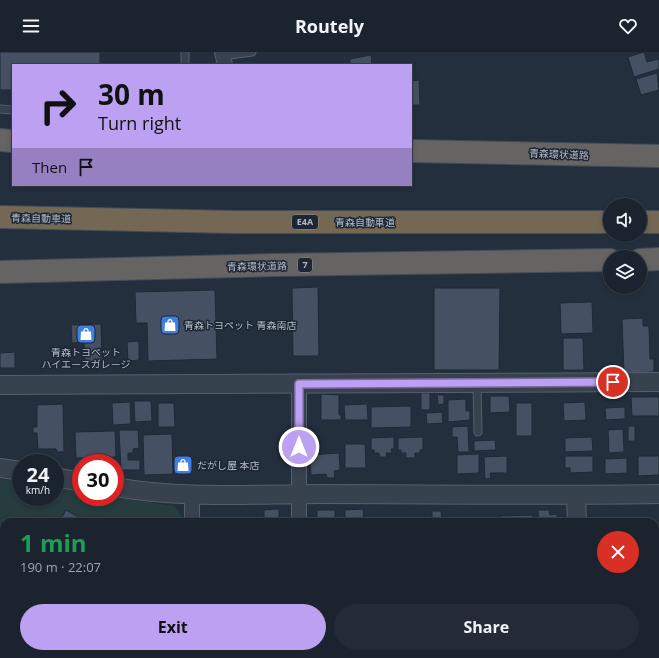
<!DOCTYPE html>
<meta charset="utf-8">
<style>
:root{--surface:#1b232e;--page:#242b36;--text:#f1f3f6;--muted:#a0a4aa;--line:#39404a;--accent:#bca0f2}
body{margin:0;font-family:"Open Sans","Noto Sans JP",sans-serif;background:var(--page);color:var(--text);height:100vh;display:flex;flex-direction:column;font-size:15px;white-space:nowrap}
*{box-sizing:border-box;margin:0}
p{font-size:13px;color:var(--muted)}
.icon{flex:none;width:22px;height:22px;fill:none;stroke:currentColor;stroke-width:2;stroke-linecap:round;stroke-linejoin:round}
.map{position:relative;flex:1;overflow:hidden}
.drawer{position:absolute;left:0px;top:466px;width:659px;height:140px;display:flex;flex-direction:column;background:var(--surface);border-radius:12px 12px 0 0;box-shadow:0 2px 6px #0003,0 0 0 1px var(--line)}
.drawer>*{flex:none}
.banner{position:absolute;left:12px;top:12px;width:400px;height:122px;border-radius:0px;box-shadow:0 2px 6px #0003,0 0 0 1px var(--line);background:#bca0f2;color:#111;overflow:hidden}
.controls{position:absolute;left:603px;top:146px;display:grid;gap:8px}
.controls a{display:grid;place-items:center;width:44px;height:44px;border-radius:50%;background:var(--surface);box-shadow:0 2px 6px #0003,0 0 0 1px var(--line);font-size:20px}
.speed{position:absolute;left:12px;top:402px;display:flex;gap:8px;font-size:20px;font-weight:700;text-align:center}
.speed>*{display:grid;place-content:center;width:52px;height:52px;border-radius:50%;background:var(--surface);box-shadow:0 2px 6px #0003,0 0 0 1px var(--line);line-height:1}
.speed small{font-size:10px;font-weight:400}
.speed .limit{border:6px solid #d22;background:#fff;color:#111}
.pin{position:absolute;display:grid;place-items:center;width:34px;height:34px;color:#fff;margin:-17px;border:2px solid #fff;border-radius:50%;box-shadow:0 1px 4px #0007}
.me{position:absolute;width:44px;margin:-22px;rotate:0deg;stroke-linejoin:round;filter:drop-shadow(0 0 3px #0008)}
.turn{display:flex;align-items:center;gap:14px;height:84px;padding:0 20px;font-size:18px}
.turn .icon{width:52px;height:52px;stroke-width:2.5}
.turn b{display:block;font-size:28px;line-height:34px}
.then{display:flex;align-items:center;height:38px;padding:0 20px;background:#0003;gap:8px;font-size:15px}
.round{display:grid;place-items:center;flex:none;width:42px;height:42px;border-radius:21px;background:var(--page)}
.summary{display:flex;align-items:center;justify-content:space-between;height:68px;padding:0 20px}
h1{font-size:24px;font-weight:700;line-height:30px;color:#1e9e55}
.action{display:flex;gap:8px;margin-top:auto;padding:8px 20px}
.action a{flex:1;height:46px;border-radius:24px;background:var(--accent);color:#111;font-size:16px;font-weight:700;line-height:46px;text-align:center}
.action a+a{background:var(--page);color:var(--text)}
header{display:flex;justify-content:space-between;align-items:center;height:52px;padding:0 20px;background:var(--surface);font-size:18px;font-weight:700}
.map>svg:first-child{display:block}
.green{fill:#263c3f}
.building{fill:#455162;stroke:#1f2835}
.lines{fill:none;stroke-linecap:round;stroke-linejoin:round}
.service-casing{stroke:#565f6c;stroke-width:9}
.minor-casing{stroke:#565f6c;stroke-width:16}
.tertiary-casing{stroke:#565f6c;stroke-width:20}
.trunk-casing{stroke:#434c59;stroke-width:24}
.motorway-casing{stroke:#434c59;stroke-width:24}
.service{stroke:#38414e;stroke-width:7}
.minor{stroke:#38414e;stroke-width:14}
.tertiary{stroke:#38414e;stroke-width:18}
.trunk{stroke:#656462;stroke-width:22}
.motorway{stroke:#746855;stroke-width:22}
.route-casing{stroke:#7a689d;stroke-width:10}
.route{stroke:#bca0f2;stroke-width:7}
.labels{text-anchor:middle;stroke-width:3;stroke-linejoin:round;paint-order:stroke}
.shield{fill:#1d2633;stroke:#878f9c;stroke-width:1}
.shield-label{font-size:9px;font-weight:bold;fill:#b4bcc9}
.street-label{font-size:10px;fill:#b4bcc9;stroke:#1d2633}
.poi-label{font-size:10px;fill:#b4bcc9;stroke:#1d2633;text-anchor:start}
</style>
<header><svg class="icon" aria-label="menu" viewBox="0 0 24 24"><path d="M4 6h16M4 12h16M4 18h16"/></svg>Routely<svg class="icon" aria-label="heart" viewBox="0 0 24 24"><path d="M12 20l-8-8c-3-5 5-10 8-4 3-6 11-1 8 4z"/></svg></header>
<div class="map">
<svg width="659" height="606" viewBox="0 0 659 606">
<rect width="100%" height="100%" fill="#242f3e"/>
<path class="green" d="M0 427 21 430V445H55V436L81 440V445H115L174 454 182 465V470H4V602L0 601Z"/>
<path class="building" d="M0 0H100V13H13V38H0Z
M644 0 647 10 659 7V17L634 25 628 5Z
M371 3 372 12 392 11V13H346H350V7Z
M657 21 659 38 641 43 636 27Z
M419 28 420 53H411V29Z
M318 235 319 304H293L292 236Z
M434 236H500L499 318H434Z
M215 238 217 307 148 309 147 271H136L135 240Z
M592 250 593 281 561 282 560 251Z
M643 266V274H649L650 307H654V320L624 321 622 267Z
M101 272 102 309 85 310 84 290 72 291 71 273Z
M563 286H583L584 318H563Z
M139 289V308L128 309 127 290Z
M15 300V316H0V301Z
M421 341H430V358H421Z
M321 342 339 343V363H341V368H321Z
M437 343H444V352L438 353Z
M490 344H509L510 360 490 361Z
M631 345H659V364H632Z
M466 347V359H470V368L448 370V348Z
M134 349H151L152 369 135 370Z
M130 350 131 372 113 373 112 351Z
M585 350 586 368 564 369 563 351Z
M158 351H174L175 375H158Z
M516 351H532V384H516Z
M63 352 64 400H57L56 397H38L37 381H33V375H37V353Z
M367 352 368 368H345L344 353Z
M411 354V375L371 376V355Z
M625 355V367L606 368 605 356Z
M442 360 443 371 427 372 426 361Z
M468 374 469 400H458L457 385H452V375Z
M628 374H635V389H628Z
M623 377 624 400 609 401 608 378Z
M119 378H138L139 396 133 397V401H128V408H140V418H121Z
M115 379 116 405 76 406 75 380Z
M172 382 173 422 144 423 143 383Z
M394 385V397H391L392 401H386L387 405H380L379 401H374V398H371V386Z
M423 385V398H420V401H415V406H406V401H401V398H398V386Z
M592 385 593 399 565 400V386Z
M495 388 496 398 474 399V389Z
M345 392H365L366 416H345Z
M339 401 340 418 334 419 335 426H327L326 422 311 423 310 403Z
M479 402V421L457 422V403Z
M507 404V421H490L491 426 485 427 484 405Z
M565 404H593V420L570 421V416H565Z
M638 404H659V423L638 424Z
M627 406V421L605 422V407Z
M279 457V470H264V458Z
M363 457 364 470H345V458Z
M66 458 80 466 77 470H66L61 467Z
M317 458H335V469L317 470Z
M538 458H549L550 463 557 462V466L566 465V470H539Z
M432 459H441L442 470H432Z
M533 463V470H500V464Z
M655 540H659V566H655Z
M216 602H243V606H216Z
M251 602H283V606H251Z
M326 602H344V606H326Z
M509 602H533V605H509Z
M538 602H558V606H538Z
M320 603V606H301V604Z
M451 604V606H410V605Z"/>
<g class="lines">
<defs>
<path id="service" d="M223 4 252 0
M185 13V0
M0 57 13 58
M477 331 478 380"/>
<path id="minor" d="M222 0 225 13
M299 332V470
M192 444V470
M495 602V606
M192 606V602"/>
<path id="tertiary" d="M0 333 659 330
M0 416 21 419
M55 425 81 430
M115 435C183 447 251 442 320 442 433 442 546 444 659 442
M576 443 577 470
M581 602V606"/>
<path id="trunk" d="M0 88 13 89
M411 99 659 104
M640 208 659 207
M0 220 274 213 610 208"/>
<path id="motorway" d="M0 165 234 170H610
M640 170H659"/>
</defs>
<use href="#service" class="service-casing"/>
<use href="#minor" class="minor-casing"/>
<use href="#tertiary" class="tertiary-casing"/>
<use href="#trunk" class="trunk-casing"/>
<use href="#motorway" class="motorway-casing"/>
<use href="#service" class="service"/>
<use href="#minor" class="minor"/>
<use href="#tertiary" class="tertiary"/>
<use href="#trunk" class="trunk"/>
<use href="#motorway" class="motorway"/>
</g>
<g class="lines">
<defs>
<path id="route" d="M299 395V332L613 330"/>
</defs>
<use href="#route" class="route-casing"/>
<use href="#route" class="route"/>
</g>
<defs>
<symbol id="shop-square" viewBox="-11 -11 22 22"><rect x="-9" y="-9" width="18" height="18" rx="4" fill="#3f7fe0" stroke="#1d2633"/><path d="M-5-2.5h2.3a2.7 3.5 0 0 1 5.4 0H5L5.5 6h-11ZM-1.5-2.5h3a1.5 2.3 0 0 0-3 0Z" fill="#fff"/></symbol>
</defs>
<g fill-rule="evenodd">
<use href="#shop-square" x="159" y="262" width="22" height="22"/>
<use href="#shop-square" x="75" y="271" width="22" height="22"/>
<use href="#shop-square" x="172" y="402" width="22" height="22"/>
</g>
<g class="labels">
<g class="shield">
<rect x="292" y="163" width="26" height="14" rx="3"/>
<rect x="298" y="206" width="14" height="14" rx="3"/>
</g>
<g class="shield-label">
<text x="305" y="173">E4A</text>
<text x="305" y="216">7</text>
</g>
<g class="street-label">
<text transform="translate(559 102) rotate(2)" y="4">青森環状道路</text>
<text transform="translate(41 166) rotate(1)" y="4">青森自動車道</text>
<text x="365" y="174">青森自動車道</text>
<text transform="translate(257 214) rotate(-1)" y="4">青森環状道路</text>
</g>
<g class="poi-label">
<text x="184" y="277">青森トヨペット 青森南店</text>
<text x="86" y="304" text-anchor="middle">青森トヨペット<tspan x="86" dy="12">ハイエースガレージ</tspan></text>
<text x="197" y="417">だがし屋 本店</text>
</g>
</g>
</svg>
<div class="controls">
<a><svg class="icon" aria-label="sound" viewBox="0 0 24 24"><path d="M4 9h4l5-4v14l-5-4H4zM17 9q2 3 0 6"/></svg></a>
<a><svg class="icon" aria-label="layers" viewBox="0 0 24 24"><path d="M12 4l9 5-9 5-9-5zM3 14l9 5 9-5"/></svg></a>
</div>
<div class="speed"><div>24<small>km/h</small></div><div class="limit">30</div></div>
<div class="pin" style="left:613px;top:330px;background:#d93025"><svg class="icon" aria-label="arrive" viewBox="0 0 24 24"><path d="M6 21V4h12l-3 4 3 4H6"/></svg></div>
<svg class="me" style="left:299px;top:395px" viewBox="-20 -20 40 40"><circle r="17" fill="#bca0f2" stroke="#fff" stroke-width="3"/><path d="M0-11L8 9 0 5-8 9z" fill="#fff"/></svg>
<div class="banner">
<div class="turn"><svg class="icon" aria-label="right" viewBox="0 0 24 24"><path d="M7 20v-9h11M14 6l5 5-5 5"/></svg><div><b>30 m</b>Turn right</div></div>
<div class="then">Then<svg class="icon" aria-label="arrive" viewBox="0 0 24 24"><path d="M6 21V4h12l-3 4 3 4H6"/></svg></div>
</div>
<section class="drawer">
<div class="summary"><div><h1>1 min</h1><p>190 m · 22:07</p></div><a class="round" style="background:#d93025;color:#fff"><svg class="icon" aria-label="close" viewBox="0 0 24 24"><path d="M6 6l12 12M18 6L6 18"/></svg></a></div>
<div class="action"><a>Exit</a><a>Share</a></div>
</section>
</div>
